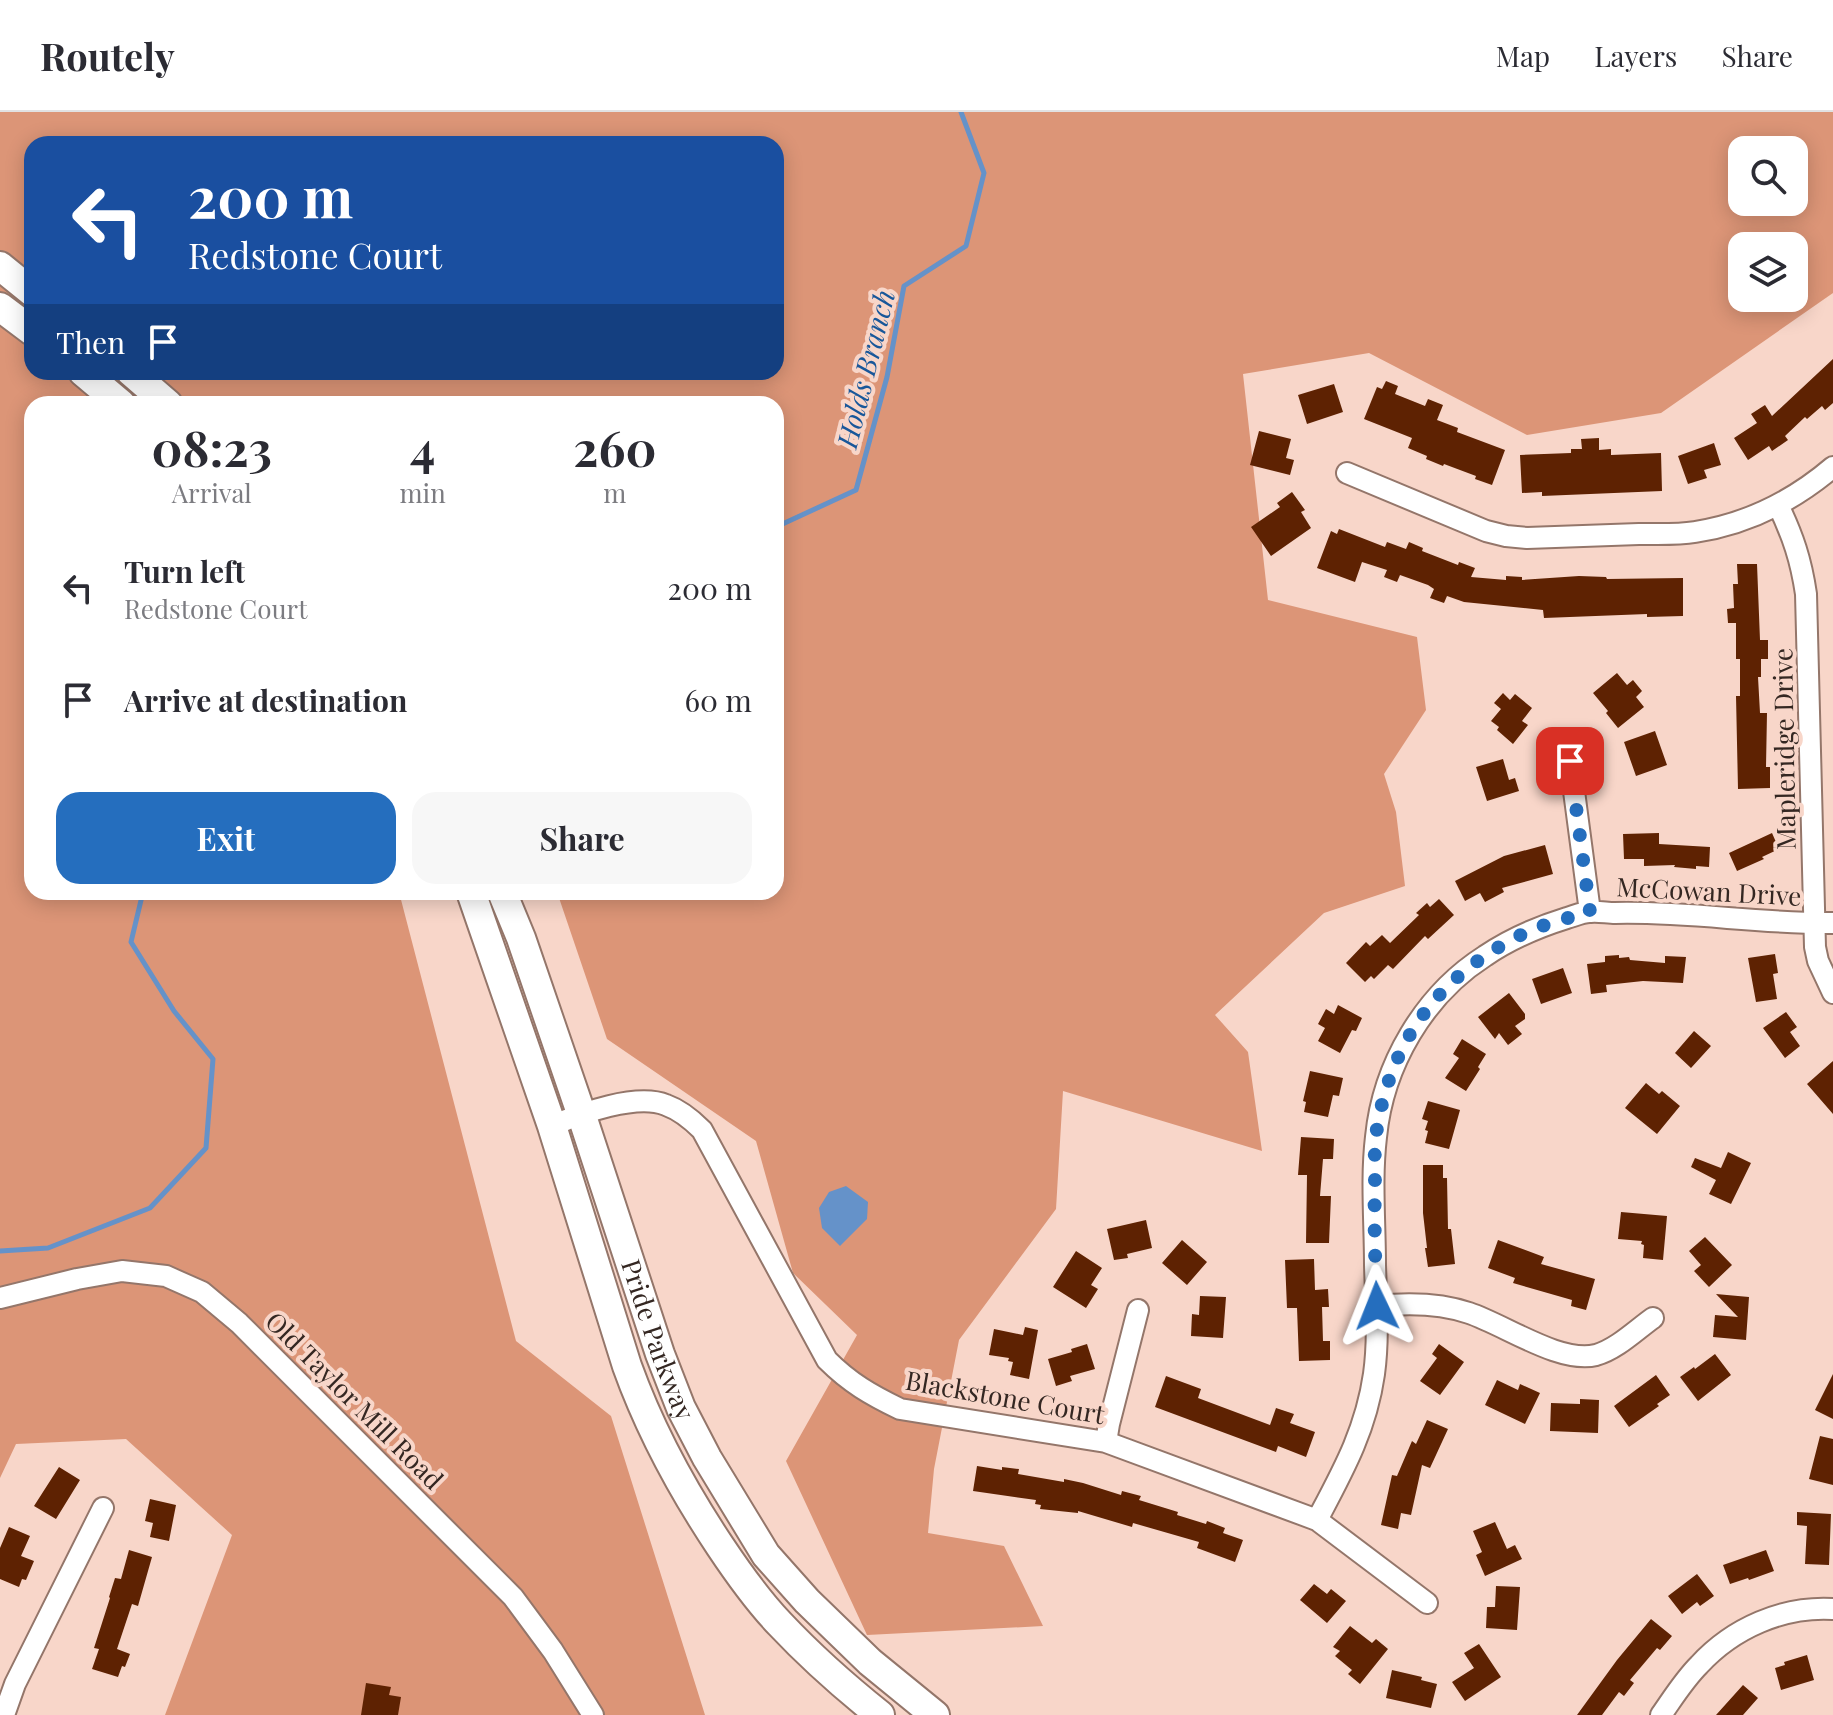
<!DOCTYPE html>
<style>
:root{--surface:#fff;--page:#f7f7f7;--text:#2b2b33;--muted:#7c7c81;--line:#e1e1e2;--accent:#256ebe}
body{margin:0;font-family:"Playfair Display",serif;background:var(--page);color:var(--text);height:100vh;display:flex;flex-direction:column;font-size:30px;white-space:nowrap}
*{box-sizing:border-box;margin:0}
p{font-size:26px;color:var(--muted)}
.icon{flex:none;width:44px;height:44px;fill:none;stroke:currentColor;stroke-width:2;stroke-linecap:round;stroke-linejoin:round}
.map{position:relative;flex:1;overflow:hidden}
.side{position:absolute;left:24px;top:284px;width:760px;height:504px;display:flex;flex-direction:column;background:var(--surface);border-radius:24px;box-shadow:0 4px 20px #0003}
.side>*{flex:none}
.hud{position:absolute;left:24px;top:24px;width:760px;height:244px;border-radius:24px;box-shadow:0 4px 20px #0003;background:#1a4fa0;color:#fff;overflow:hidden}
.controls{position:absolute;left:1728px;top:24px;display:grid;gap:16px}
.controls a{display:grid;place-items:center;width:80px;height:80px;border-radius:16px;background:var(--surface);box-shadow:0 4px 20px #0003;font-size:40px}
.pin{position:absolute;display:grid;place-items:center;width:68px;height:68px;color:#fff;margin:-34px;border-radius:16px;box-shadow:0 4px 12px #0006}
.me{position:absolute;width:88px;margin:-44px;rotate:358deg;stroke-linejoin:round;filter:drop-shadow(0 0 6px #0008)}
.turn{display:flex;align-items:center;gap:28px;height:168px;padding:0 32px;font-size:36px}
.turn .icon{width:104px;height:104px;stroke-width:2.5}
.turn b{display:block;font-size:56px;line-height:68px}
.then{display:flex;align-items:center;height:76px;padding:0 32px;background:#0003;gap:16px;font-size:30px}
.eta{display:flex;justify-content:space-evenly;align-items:center;height:136px;text-align:center}
.eta b{font-size:48px;font-weight:700;line-height:56px}
.action{display:flex;gap:16px;margin-top:auto;padding:16px 32px}
.action a{flex:1;height:92px;border-radius:24px;background:var(--accent);color:#fff;font-size:32px;font-weight:700;line-height:92px;text-align:center}
.action a+a{background:var(--page);color:var(--text)}
ul{padding:0;list-style:none}
li{display:flex;align-items:center;gap:24px;height:112px;padding:0 32px}
li div{flex:1}
li b{display:block;font-size:30px}
li em{font-style:normal}
header{display:flex;align-items:center;gap:48px;box-sizing:border-box;height:112px;padding:0 40px;background:var(--surface);border-bottom:2px solid var(--line)}
header strong{font-size:38px}
nav{display:flex;gap:44px;margin-inline-start:auto;font-size:28px}
.map>svg:first-child{display:block}
.forest{fill:#dc9577;fill-rule:evenodd}
.water{fill:#6592c9}
.lines{fill:none;stroke-linecap:round;stroke-linejoin:round}
.stream{stroke:#6592c9;stroke-width:5}
.building{fill:#5e2202}
.minor-casing{stroke:#94766a;stroke-width:24}
.secondary-casing{stroke:#94766a;stroke-width:32}
.minor{stroke:#fff;stroke-width:20}
.secondary{stroke:#fff;stroke-width:28}
.route{stroke:#256ebe;stroke-width:14;stroke-dasharray:0 25.2}
.labels{text-anchor:middle;stroke-width:8;stroke-linejoin:round;paint-order:stroke}
.street-label{font-size:26px;fill:#342722;stroke:#f8d6c9}
.water-label{font-size:28px;font-style:italic;fill:#18579a;stroke:#f8d6c9}
</style>
<header>
<strong>Routely</strong>
<nav><a>Map</a><a>Layers</a><a>Share</a></nav>
</header>
<div class="map">
<svg width="1833" height="1603" viewBox="0 0 1833 1603">
<rect width="100%" height="100%" fill="#f8d6c9"/>
<path class="forest" d="M0 0H1833V181L1661 301 1527 323 1369 241 1243 262 1268 488 1417 525 1426 598 1384 662 1396 700 1405 774 1324 801 1215 903 1248 940 1262 1039 1063 979 1056 1097 959 1228 934 1357 928 1421 1004 1434 1043 1514 867 1523 786 1349 857 1223 793 1161 756 1029 607 927 557 780H776V292H32V780H399L516 1229 611 1304 705 1603H165L232 1423 126 1327 16 1332 0 1366ZM32 32H776V260H32ZM1742 38H1794V90H1742ZM1742 134H1794V186H1742Z"/>
<path class="water" d="M846 1074 868 1090 867 1107 840 1134 822 1116 819 1096 829 1080Z"/>
<g class="lines">
<path class="stream" d="M776 415 856 378 887 265 904 174 966 134 984 61 961 0
M0 1139 48 1136 150 1096 206 1036 213 947 174 899 131 830 143 780"/>
</g>
<path class="building" d="M1833 247V291L1825 298 1822 294 1807 307 1805 305 1785 324 1788 328 1772 339 1769 334 1748 348 1734 326 1757 311 1751 302 1765 293 1772 304Z
M1386 269 1398 274 1395 282 1425 294 1428 287 1443 293 1437 308 1458 316 1457 320 1505 338 1492 373 1475 367 1476 364 1444 352 1443 354 1426 347 1427 344 1408 336 1412 326 1364 307 1377 275 1382 277Z
M1334 272 1343 300 1307 312 1298 283Z
M1259 319 1291 327 1286 346 1294 348 1290 363 1250 353Z
M1599 326V338L1611 337V343L1661 341 1662 379 1542 384V380L1522 381 1520 343 1571 341V337H1582L1581 327Z
M1714 331 1721 353 1704 358 1707 366 1688 372 1678 344Z
M1292 380 1305 398 1301 400 1311 416 1271 444 1251 415 1280 395 1277 391Z
M1339 417 1385 435 1387 430 1406 437 1409 430 1423 436 1422 439 1458 453 1459 450 1475 456 1471 465 1506 468V464L1522 465V468L1579 464 1606 465 1607 467 1683 466V504L1647 505V502L1544 506 1543 498 1464 490 1447 484 1444 491 1430 486 1434 477 1428 473 1400 463 1397 470 1384 465 1387 458 1362 450 1355 470 1317 456 1331 419 1337 422Z
M1737 452H1757L1760 528H1768V547H1761V565H1758L1760 601H1767L1766 655H1770V676L1738 677 1736 584H1740V547H1736V511H1728L1727 497 1734 496 1733 472H1738Z
M1617 561 1627 573 1633 568 1642 579 1636 585 1644 595 1618 616 1606 601 1608 599 1593 581Z
M1503 581 1510 588 1515 582 1532 596 1522 609 1528 613 1513 632 1497 618 1499 615 1491 609 1501 597 1494 591Z
M1655 619 1667 653 1636 664 1624 630Z
M1503 647 1509 668 1515 666 1519 679 1487 689 1476 655Z
M1659 721V732L1710 735 1709 755 1696 754V757L1674 755 1675 753 1644 754V747H1624L1623 722Z
M1772 721 1779 737 1762 745 1764 747 1737 759 1729 741Z
M1545 733 1553 762 1502 776 1504 780 1485 790 1480 781 1465 789 1455 769 1504 744Z
M1439 787 1454 803 1428 827 1425 824 1393 857 1388 853 1374 867 1371 864 1365 870 1346 851 1366 830 1370 834 1382 823 1390 831 1419 803 1416 801 1427 791 1430 795Z
M1775 842 1778 861 1773 862 1777 887 1756 890 1748 846Z
M1619 843V846L1629 845 1630 848 1665 851V844L1686 845 1683 871 1643 869 1606 873 1607 880 1591 882 1587 852 1605 850V844Z
M1563 856 1572 881 1541 892 1532 867Z
M1509 881 1525 902V907L1515 914 1522 922 1508 933 1499 921 1495 927 1478 905Z
M1338 893 1362 906 1356 919 1352 918 1340 941 1318 929 1325 916 1318 912 1326 897 1334 902Z
M1786 900 1797 915 1790 920 1800 934 1785 946 1763 916Z
M1694 919 1711 934 1691 956 1675 941Z
M1462 927 1486 942 1478 955 1480 957 1466 979 1445 966 1459 946 1453 942Z
M1833 949V1002L1807 972Z
M1310 959 1343 966 1339 984 1333 983 1328 1005 1304 1000 1306 990 1303 989Z
M1646 971 1659 982 1662 979 1680 994 1657 1022 1625 996Z
M1428 989 1460 998 1449 1037 1425 1031 1428 1019 1425 1018 1428 1009 1422 1007Z
M1301 1025 1334 1027 1333 1047H1323L1320 1084H1331L1329 1131H1306L1307 1063H1298Z
M1728 1040 1751 1051 1731 1092 1709 1082 1716 1068 1691 1055 1695 1046 1721 1056Z
M1423 1053H1443V1066H1447L1448 1117H1451L1455 1152 1428 1155 1425 1136H1427L1423 1101Z
M1621 1100 1667 1104 1663 1148 1643 1146 1644 1133 1641 1132 1642 1129 1618 1127Z
M1146 1108 1152 1136 1127 1142 1128 1146 1114 1148 1107 1117Z
M1705 1125 1732 1153 1709 1175 1694 1159 1701 1153 1689 1139Z
M1182 1128 1207 1150 1187 1173 1162 1151Z
M1498 1128 1544 1145 1541 1152 1595 1167 1586 1198 1571 1194 1572 1188 1513 1171 1515 1166 1488 1156Z
M1076 1139 1102 1156 1091 1173 1098 1177 1086 1196 1053 1175Z
M1314 1147 1315 1178 1328 1177 1329 1195H1322L1323 1229H1330V1248L1299 1249 1297 1196H1287L1285 1148Z
M1716 1182 1749 1185 1746 1228 1713 1225 1715 1203 1738 1205Z
M1200 1184 1226 1185 1223 1226 1191 1224 1192 1202 1199 1203Z
M1025 1215 1038 1218 1029 1267 1010 1263 1013 1250 1008 1249 1009 1246 989 1243 994 1217 1023 1223Z
M1087 1232 1095 1257 1070 1264 1072 1269 1056 1274 1048 1247 1072 1240 1071 1237Z
M1439 1232 1464 1250 1440 1283 1420 1269 1437 1246 1432 1242Z
M1715 1242 1731 1263 1698 1289 1680 1265 1694 1255 1695 1257Z
M1833 1262V1307L1815 1298Z
M1656 1263 1670 1283 1657 1292 1659 1294 1629 1315 1614 1294Z
M1166 1264 1201 1277 1198 1286 1270 1313 1276 1296 1294 1302 1290 1311 1315 1320 1306 1345 1278 1334 1276 1340 1155 1295Z
M1497 1268 1518 1278 1520 1272 1540 1281 1525 1312 1485 1293Z
M1580 1287 1599 1288 1598 1321 1550 1319 1551 1291 1580 1292Z
M1427 1308 1448 1317 1430 1356 1422 1353 1411 1403 1401 1401 1398 1417 1381 1413 1392 1363 1397 1364 1412 1329 1416 1332Z
M1820 1324 1833 1327V1373L1809 1367Z
M977 1354 1002 1358V1355L1019 1357 1018 1362 1064 1370V1367L1083 1371 1121 1383 1122 1379 1141 1384 1139 1388 1178 1400 1177 1403 1206 1412 1207 1409 1225 1416 1223 1421 1243 1428 1235 1450 1197 1436 1199 1430 1133 1411 1132 1415 1078 1399V1401L1040 1397 1041 1393 1035 1392 1036 1388 973 1379Z
M59 1355 80 1368 56 1407 34 1394Z
M150 1387 176 1393 169 1429 150 1425 153 1411 145 1409Z
M1797 1400 1831 1402 1829 1453 1805 1452 1807 1414 1797 1413Z
M1495 1410 1507 1437 1515 1433 1522 1447 1485 1464 1476 1443 1482 1440 1473 1419Z
M9 1415 30 1424 21 1444 34 1449 26 1468 22 1467 19 1475 0 1467V1436Z
M129 1438 152 1445 138 1494 132 1492 117 1537 130 1542 125 1555 122 1554 118 1565 92 1557 99 1537 94 1536 110 1486 109 1485 115 1466 121 1467Z
M1766 1438 1774 1459 1749 1468 1748 1466 1730 1472 1723 1453Z
M1697 1462 1714 1484 1700 1494 1697 1490 1682 1502 1668 1484Z
M1314 1472 1327 1482 1331 1477 1346 1489 1327 1511 1300 1488Z
M1496 1474 1520 1475 1517 1518 1486 1516 1487 1495H1495Z
M1651 1507 1672 1524 1660 1538 1657 1536 1630 1568 1634 1571 1624 1584 1619 1580 1602 1603H1577L1617 1548Z
M1350 1514 1372 1531 1376 1527 1388 1537 1360 1572 1348 1562 1352 1558 1335 1544 1340 1539 1333 1535Z
M1479 1532 1501 1565 1465 1589 1452 1570 1474 1556 1464 1541Z
M1807 1543 1814 1568 1781 1578 1775 1556 1785 1553 1784 1550Z
M1392 1558 1422 1565 1421 1568 1437 1572 1431 1596 1386 1586Z
M366 1571 391 1575 389 1583 401 1585 398 1603H361Z
M1743 1573 1758 1586 1743 1603H1716Z"/>
<g class="lines">
<defs>
<path id="minor" d="M1347 361 1486 419 1506 424 1527 426C1564 425 1602 423 1639 422 1657 422 1677 423 1695 420 1747 412 1793 389 1833 355
M1778 393C1793 424 1801 448 1806 482L1815 835 1818 849 1833 881
M1570 649 1590 800
M552 1014C581 1001 637 981 666 993 680 998 692 1008 702 1018L827 1248C850 1271 871 1283 900 1297L1106 1330 1317 1408 1427 1491
M0 1186 77 1167 122 1159 166 1164 202 1180 239 1211 513 1485 553 1539 593 1603
M1377 1194C1406 1191 1440 1191 1469 1201 1505 1213 1560 1252 1596 1243 1617 1237 1636 1218 1653 1206
M1106 1330 1109 1312 1138 1198
M1317 1408C1343 1359 1366 1318 1374 1262 1379 1226 1376 1189 1375 1153 1375 1111 1371 1067 1376 1025 1383 953 1424 883 1485 844 1510 827 1538 815 1567 806 1574 804 1583 800 1590 800 1598 799 1607 801 1615 801 1688 799 1760 812 1833 811
M4 1603 15 1572 103 1396
M1661 1603C1673 1586 1684 1568 1699 1553 1733 1516 1783 1494 1833 1497"/>
<g id="secondary">
<path d="M0 154 32 180"/>
<path d="M0 195 32 219"/>
<path d="M83 260 121 292"/>
<path d="M131 260 168 292"/>
<path d="M471 780 552 1014 627 1254C650 1318 682 1377 720 1434 738 1461 757 1488 780 1512 811 1545 845 1575 880 1603"/>
<path id="s1" d="M502 780 521 826 581 1001 660 1242 681 1296 707 1346 766 1443 807 1489 870 1550 935 1603"/>
</g>
</defs>
<use href="#minor" class="minor-casing"/>
<use href="#secondary" class="secondary-casing"/>
<use href="#minor" class="minor"/>
<use href="#secondary" class="secondary"/>
</g>
<g class="lines">
<path class="route" d="M1377 1194C1375 1152 1374 1109 1375 1066 1375 1052 1374 1037 1376 1023 1389 933 1435 868 1515 826 1538 813 1565 807 1590 800L1570 649"/>
</g>
<g class="labels">
<g class="street-label">
<text transform="translate(1785 637) rotate(-91)" y="9">Mapleridge Drive</text>
<text transform="translate(1709 780) rotate(3)" y="9">McCowan Drive</text>
<text dy="9" stroke="none"><textPath href="#s1" startOffset="474">Pride Parkway</textPath></text>
<text transform="translate(1005 1286) rotate(10)" y="9">Blackstone Court</text>
<text transform="translate(354 1289) rotate(45)" y="9">Old Taylor Mill Road</text>
</g>
<g class="water-label">
<text transform="translate(866 257) rotate(-76)" y="10">Holds Branch</text>
</g>
</g>
</svg>
<div class="controls">
<a><svg class="icon" aria-label="search" viewBox="0 0 24 24"><circle cx="10" cy="10" r="6"/><path d="M15 15l6 6"/></svg></a>
<a><svg class="icon" aria-label="layers" viewBox="0 0 24 24"><path d="M12 4l9 5-9 5-9-5zM3 14l9 5 9-5"/></svg></a>
</div>
<div class="pin" style="left:1570px;top:649px;background:#d93025"><svg class="icon" aria-label="arrive" viewBox="0 0 24 24"><path d="M6 21V4h12l-3 4 3 4H6"/></svg></div>
<svg class="me" style="left:1377px;top:1194px" viewBox="-20 -20 40 40"><path d="M0-17L14 15 0 8-14 15z" fill="#256ebe" stroke="#fff" stroke-width="4"/></svg>
<div class="hud">
<div class="turn"><svg class="icon" aria-label="left" viewBox="0 0 24 24"><path d="M17 20v-9H6M10 6l-5 5 5 5"/></svg><div><b>200 m</b>Redstone Court</div></div>
<div class="then">Then<svg class="icon" aria-label="arrive" viewBox="0 0 24 24"><path d="M6 21V4h12l-3 4 3 4H6"/></svg></div>
</div>
<section class="side">
<div class="eta">
<div><b>08:23</b><p>Arrival</p></div>
<div><b>4</b><p>min</p></div>
<div><b>260</b><p>m</p></div>
</div>
<ul>
<li><svg class="icon" aria-label="left" viewBox="0 0 24 24"><path d="M17 20v-9H6M10 6l-5 5 5 5"/></svg><div><b>Turn left</b><p>Redstone Court</p></div><em>200 m</em></li>
<li><svg class="icon" aria-label="arrive" viewBox="0 0 24 24"><path d="M6 21V4h12l-3 4 3 4H6"/></svg><div><b>Arrive at destination</b></div><em>60 m</em></li>
</ul>
<div class="action"><a>Exit</a><a>Share</a></div>
</section>
</div>
